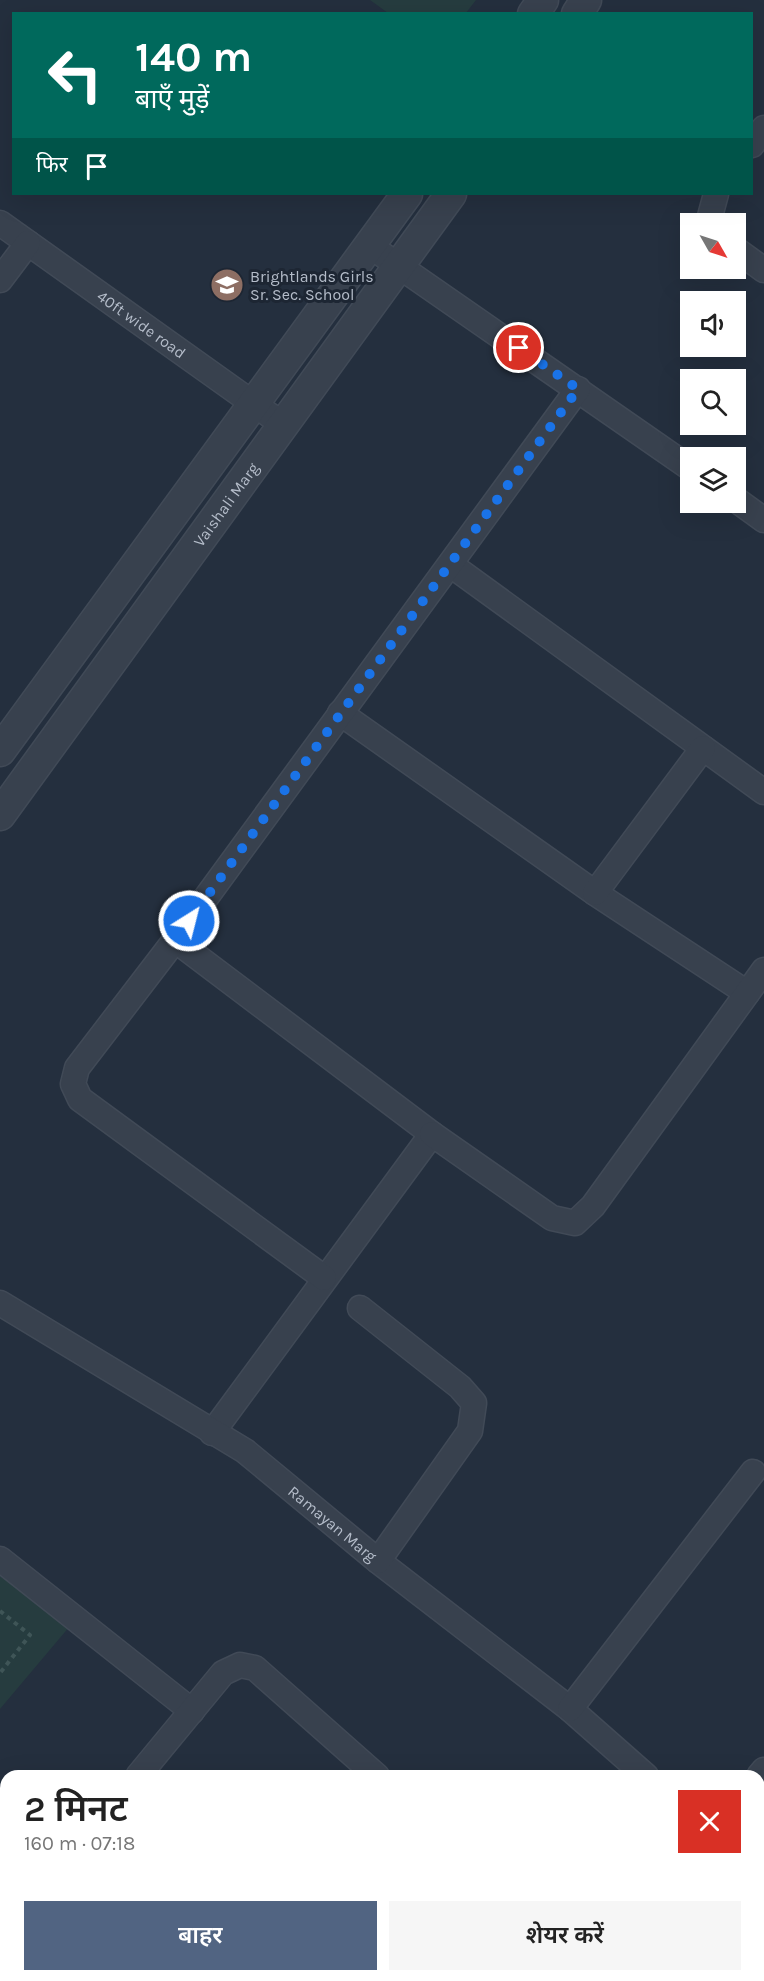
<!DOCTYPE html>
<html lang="hi">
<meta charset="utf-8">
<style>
:root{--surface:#fff;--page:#f6f6f6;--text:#222;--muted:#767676;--accent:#516482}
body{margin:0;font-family:Karla,"Noto Sans Devanagari",sans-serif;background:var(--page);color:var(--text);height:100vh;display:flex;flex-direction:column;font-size:22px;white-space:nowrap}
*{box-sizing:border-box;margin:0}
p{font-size:20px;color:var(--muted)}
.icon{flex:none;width:33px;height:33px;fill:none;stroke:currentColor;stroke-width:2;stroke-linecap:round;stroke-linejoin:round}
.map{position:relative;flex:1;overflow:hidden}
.drawer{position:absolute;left:0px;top:1770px;width:765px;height:212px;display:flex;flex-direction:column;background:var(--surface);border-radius:18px 18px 0 0;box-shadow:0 6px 24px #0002}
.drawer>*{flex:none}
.hud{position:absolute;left:12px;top:12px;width:741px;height:183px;border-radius:0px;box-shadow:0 6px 24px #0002;background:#00695c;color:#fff;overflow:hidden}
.needle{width:39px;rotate:129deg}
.tools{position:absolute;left:680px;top:213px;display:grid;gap:12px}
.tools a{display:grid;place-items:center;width:66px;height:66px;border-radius:0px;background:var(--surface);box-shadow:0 6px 24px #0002;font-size:30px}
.pin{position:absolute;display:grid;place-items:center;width:51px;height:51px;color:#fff;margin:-26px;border:3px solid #fff;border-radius:50%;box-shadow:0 2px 6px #0007}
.me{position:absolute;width:66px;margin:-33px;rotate:36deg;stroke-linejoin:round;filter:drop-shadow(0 0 4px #0008)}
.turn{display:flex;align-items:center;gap:21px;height:126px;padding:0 24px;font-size:27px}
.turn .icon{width:78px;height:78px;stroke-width:2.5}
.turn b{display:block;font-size:42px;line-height:51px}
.then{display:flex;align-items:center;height:57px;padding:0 24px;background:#0003;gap:12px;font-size:22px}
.round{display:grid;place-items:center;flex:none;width:63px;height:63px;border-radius:0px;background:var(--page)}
.headline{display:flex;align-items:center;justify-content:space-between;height:102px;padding:0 24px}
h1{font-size:36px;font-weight:600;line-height:45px}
.cta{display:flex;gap:12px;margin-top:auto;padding:12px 24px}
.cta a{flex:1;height:69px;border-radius:0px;background:var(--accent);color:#fff;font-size:24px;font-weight:600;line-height:69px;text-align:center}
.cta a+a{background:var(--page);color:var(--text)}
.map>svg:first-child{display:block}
.green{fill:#263c3f}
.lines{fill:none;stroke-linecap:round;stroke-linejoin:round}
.minor-casing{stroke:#414a57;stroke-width:27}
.tertiary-casing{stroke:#414a57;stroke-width:33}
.path{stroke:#3f5557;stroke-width:4;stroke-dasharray:4.5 4.5;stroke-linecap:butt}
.minor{stroke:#38414e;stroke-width:24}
.tertiary{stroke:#38414e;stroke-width:30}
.route{stroke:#1a73e8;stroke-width:10;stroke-dasharray:0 18}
.labels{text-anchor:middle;stroke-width:6;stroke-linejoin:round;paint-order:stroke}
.poi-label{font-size:16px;fill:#b4bcc9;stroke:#1d2633;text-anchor:start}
.street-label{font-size:16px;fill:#b4bcc9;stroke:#1d2633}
</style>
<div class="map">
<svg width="764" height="1981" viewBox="0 0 764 1981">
<rect width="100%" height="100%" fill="#242f3e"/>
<path class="green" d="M370 0H476L466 13H388Z
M0 1576 70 1626 0 1709Z
M764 1800V1853L759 1849V1806Z
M759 1894 764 1898V1981H620L624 1976H759Z"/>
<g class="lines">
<defs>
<g id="minor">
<path d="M752 145 764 128"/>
<path id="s1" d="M0 223 282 424"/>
<path d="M711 224 709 220 716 194"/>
<path d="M370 246 690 468"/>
<path d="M735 249 764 270"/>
<path d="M0 280 28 243"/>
<path d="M735 499 764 520"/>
<path d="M451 565 764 792"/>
<path d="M340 713 595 893 747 993"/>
<path d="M595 893 703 748"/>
<path d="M175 940 432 1134 212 1433"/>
<path d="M432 1134 552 1218 575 1223 593 1206 764 970"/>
<path d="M324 1278 80 1099 73 1084 77 1068 175 940 578 389"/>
<path id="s2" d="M0 1303 245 1451 378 1561 570 1709 646 1776"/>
<path d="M360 1308 460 1387 474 1403 470 1431 378 1561"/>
<path d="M0 1559 192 1711"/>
<path d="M570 1709 753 1472"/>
<path d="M138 1776 223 1673 240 1665 255 1668 377 1776"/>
<path d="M759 1776 764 1770"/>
<path d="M759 1876 764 1880"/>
<path d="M0 1945 6 1938"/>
<path d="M355 1981 359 1976"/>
<path d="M592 1981 597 1976"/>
</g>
<g id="tertiary">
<path d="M533 14 543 0"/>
<path d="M577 14 586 0"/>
<path d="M0 751 407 194"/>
<path id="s3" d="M0 815 451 194"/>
</g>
</defs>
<use href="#minor" class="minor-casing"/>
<use href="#tertiary" class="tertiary-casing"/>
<path class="path" d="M0 1611 30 1635 0 1673
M759 1942 764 1946
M660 1981 665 1976"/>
<use href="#minor" class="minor"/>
<use href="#tertiary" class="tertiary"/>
</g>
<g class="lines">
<path class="route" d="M189 921 578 389 519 348"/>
</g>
<defs>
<symbol id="school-disc" viewBox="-11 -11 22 22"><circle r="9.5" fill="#8d6e63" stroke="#1d2633"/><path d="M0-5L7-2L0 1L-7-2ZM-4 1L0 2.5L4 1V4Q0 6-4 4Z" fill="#fff"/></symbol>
</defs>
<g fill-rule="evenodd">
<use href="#school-disc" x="208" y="266" width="38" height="38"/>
</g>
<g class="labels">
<g class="poi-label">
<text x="250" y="282">Brightlands Girls<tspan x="250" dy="18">Sr. Sec. School</tspan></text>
</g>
<g class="street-label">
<text dy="6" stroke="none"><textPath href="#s1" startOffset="174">40ft wide road</textPath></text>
<text dy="6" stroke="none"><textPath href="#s3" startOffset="384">Vaishali Marg</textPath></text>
<text dy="6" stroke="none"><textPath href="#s2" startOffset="400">Ramayan Marg</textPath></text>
</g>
</g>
</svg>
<div class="tools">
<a><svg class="needle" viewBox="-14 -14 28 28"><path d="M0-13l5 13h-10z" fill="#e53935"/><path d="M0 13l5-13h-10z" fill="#767676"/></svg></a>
<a><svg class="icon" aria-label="sound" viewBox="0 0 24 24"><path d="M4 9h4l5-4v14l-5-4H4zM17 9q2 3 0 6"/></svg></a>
<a><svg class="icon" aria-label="search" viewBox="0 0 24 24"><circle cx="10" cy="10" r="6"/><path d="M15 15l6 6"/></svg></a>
<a><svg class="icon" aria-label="layers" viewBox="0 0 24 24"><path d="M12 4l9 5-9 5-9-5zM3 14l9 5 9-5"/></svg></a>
</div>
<div class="pin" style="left:519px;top:348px;background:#d93025"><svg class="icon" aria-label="arrive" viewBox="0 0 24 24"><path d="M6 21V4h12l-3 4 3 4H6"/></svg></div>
<svg class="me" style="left:189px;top:921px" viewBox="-20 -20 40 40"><circle r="17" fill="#1a73e8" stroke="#fff" stroke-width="3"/><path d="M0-11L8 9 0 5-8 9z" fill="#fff"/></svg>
<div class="hud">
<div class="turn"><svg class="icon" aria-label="left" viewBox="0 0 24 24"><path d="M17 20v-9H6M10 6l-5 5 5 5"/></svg><div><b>140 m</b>बाएँ मुड़ें</div></div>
<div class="then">फिर<svg class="icon" aria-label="arrive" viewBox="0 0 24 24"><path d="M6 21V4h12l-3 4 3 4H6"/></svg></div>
</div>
<section class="drawer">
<div class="headline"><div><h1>2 मिनट</h1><p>160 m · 07:18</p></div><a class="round" style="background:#d93025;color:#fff"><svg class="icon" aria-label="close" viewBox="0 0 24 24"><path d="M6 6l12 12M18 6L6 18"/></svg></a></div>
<div class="cta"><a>बाहर</a><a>शेयर करें</a></div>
</section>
</div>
